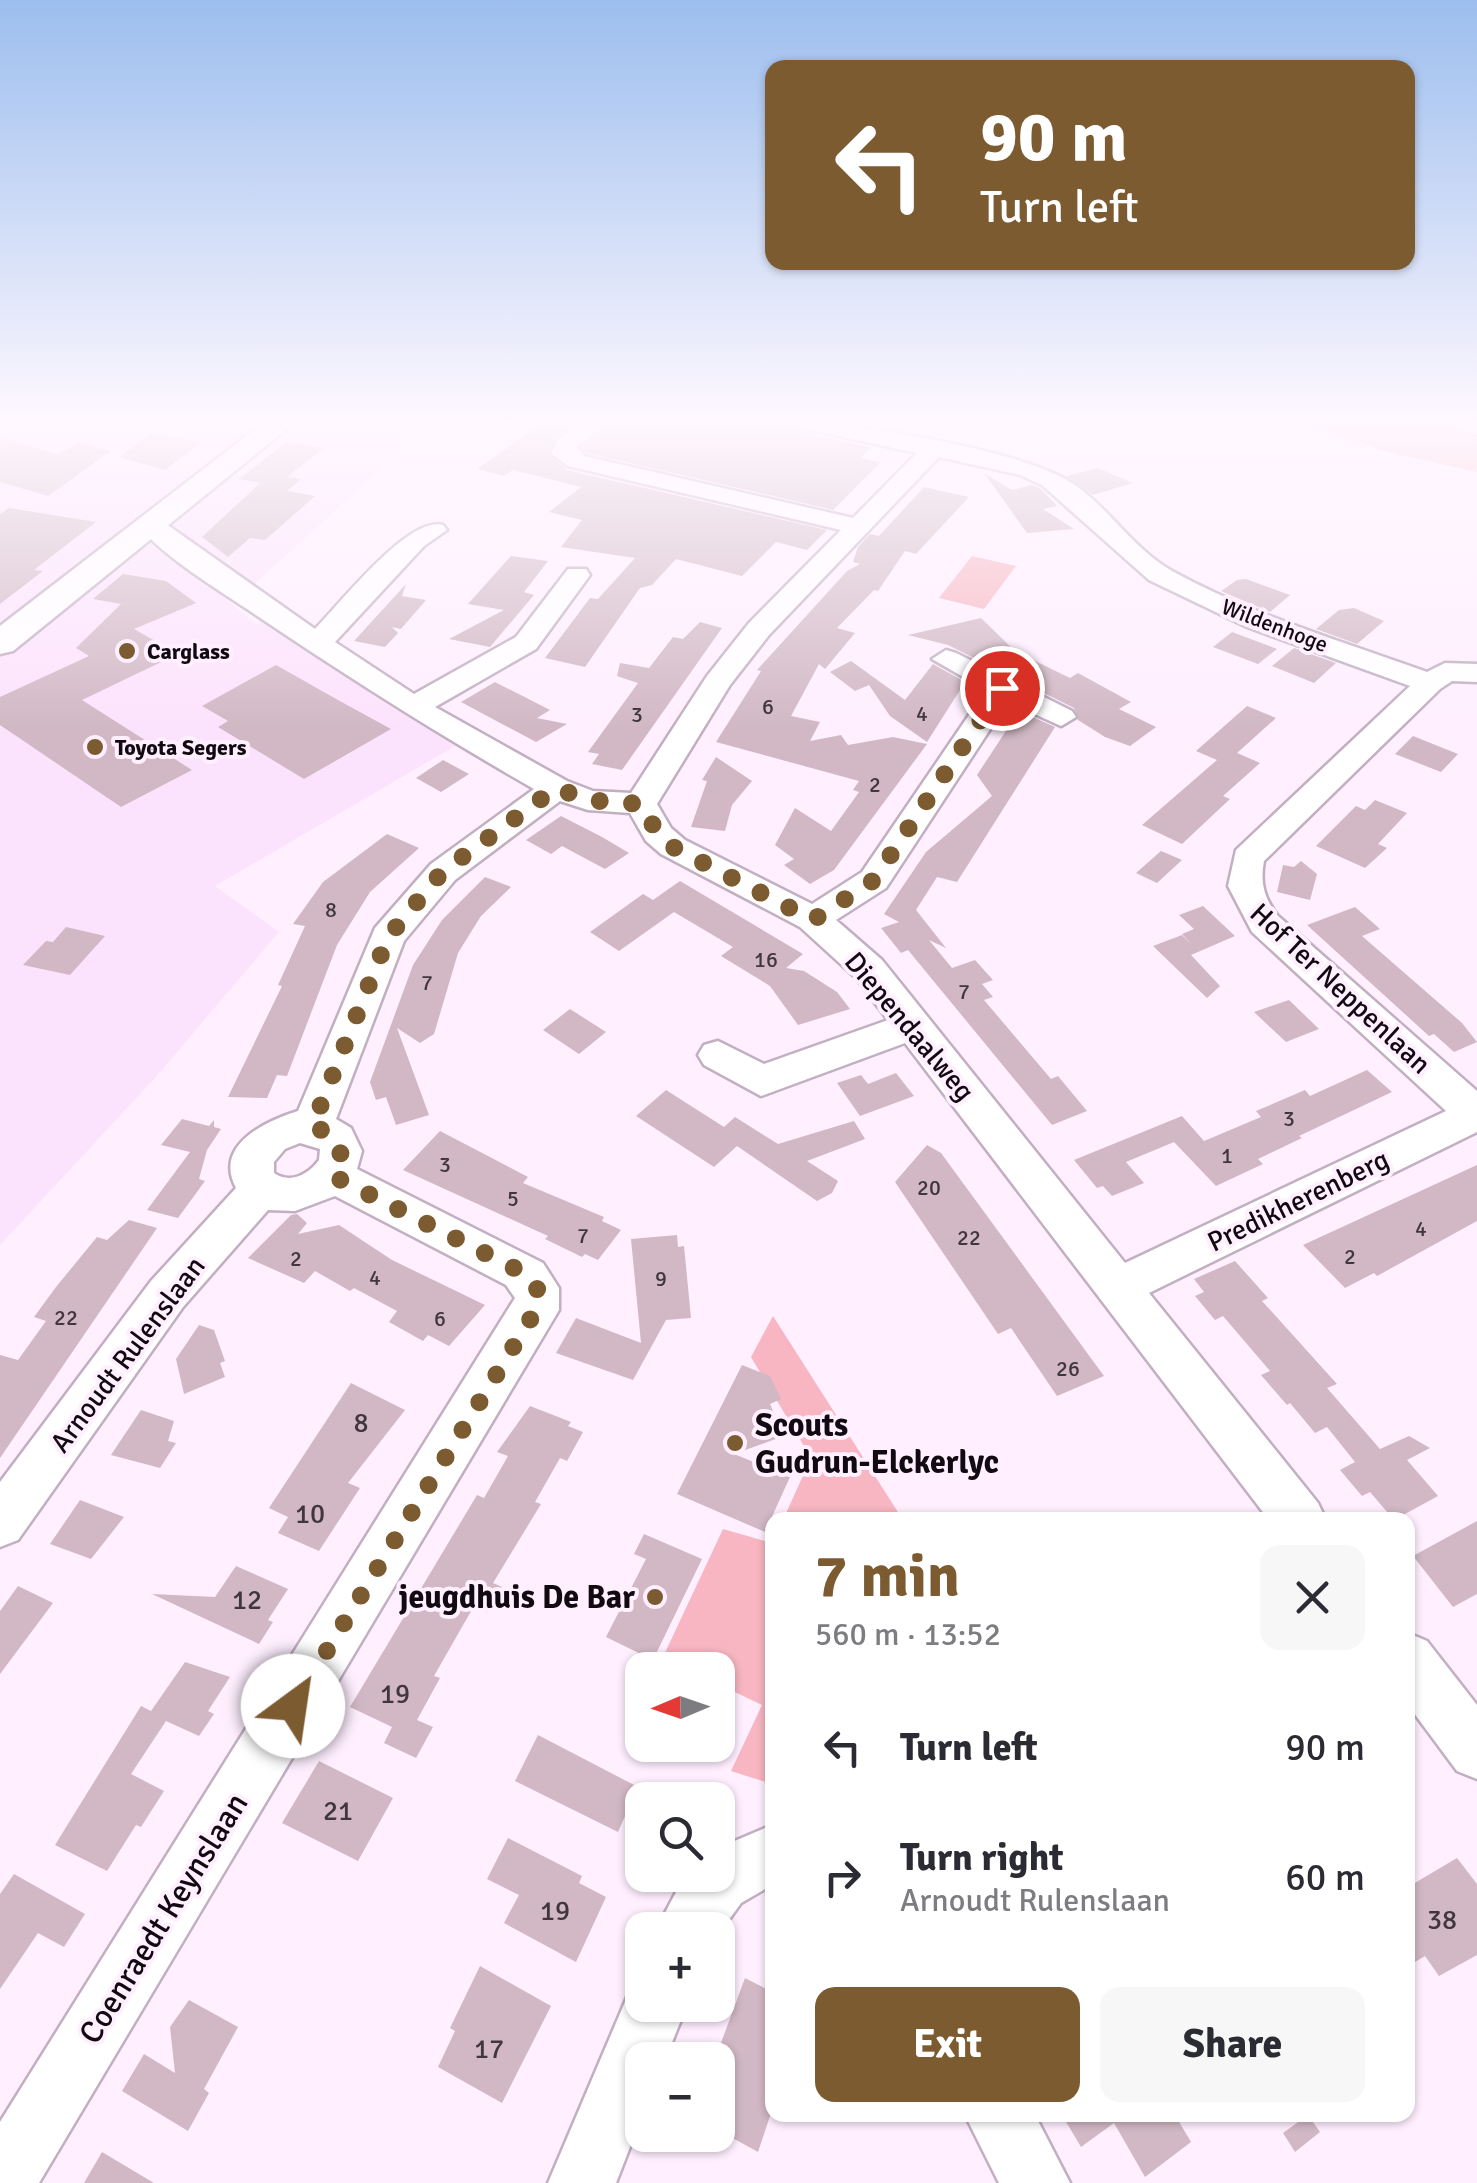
<!DOCTYPE html>
<meta charset="utf-8">
<style>
:root{--surface:#fff;--page:#f7f7f7;--text:#2b2b33;--muted:#7c7c81;--accent:#7c5b31}
body{margin:0;font-family:Signika,sans-serif;background:var(--page);color:var(--text);height:100vh;display:flex;flex-direction:column;font-size:38px;white-space:nowrap}
*{box-sizing:border-box;margin:0}
p{font-size:32px;color:var(--muted)}
.icon{flex:none;width:55px;height:55px;fill:none;stroke:currentColor;stroke-width:2;stroke-linecap:round;stroke-linejoin:round}
.map{position:relative;flex:1;overflow:hidden}
.details{position:absolute;left:765px;top:1512px;width:650px;height:610px;display:flex;flex-direction:column;background:var(--surface);border-radius:20px;box-shadow:0 2px 8px #0004}
.details>*{flex:none}
.hud{position:absolute;left:765px;top:60px;width:650px;height:210px;border-radius:20px;box-shadow:0 2px 8px #0004;background:#7c5b31;color:#fff;overflow:hidden}
.needle{width:65px;rotate:268deg}
.buttons{position:absolute;left:625px;top:1652px;display:grid;gap:20px}
.buttons a{display:grid;place-items:center;width:110px;height:110px;border-radius:20px;background:var(--surface);box-shadow:0 2px 8px #0004;font-size:50px}
.pin{position:absolute;display:grid;place-items:center;width:85px;height:85px;color:#fff;margin:-42px;border:5px solid #fff;border-radius:50%;box-shadow:0 2px 10px #0007}
.me{position:absolute;width:110px;margin:-55px;rotate:31deg;stroke-linejoin:round;filter:drop-shadow(0 0 8px #0008)}
.turn{display:flex;align-items:center;gap:35px;height:210px;padding:0 50px;font-size:45px}
.turn .icon{width:130px;height:130px;stroke-width:2.5}
.turn b{display:block;font-size:70px;line-height:85px}
.round{display:grid;place-items:center;flex:none;width:105px;height:105px;border-radius:20px;background:var(--page)}
.summary{display:flex;align-items:center;justify-content:space-between;height:170px;padding:0 50px}
h1{font-size:60px;font-weight:800;line-height:75px;color:var(--accent)}
.primary-button{display:flex;gap:20px;margin-top:auto;padding:20px 50px}
.primary-button a{flex:1;height:115px;border-radius:20px;background:var(--accent);color:#fff;font-size:40px;font-weight:800;line-height:115px;text-align:center}
.primary-button a+a{background:var(--page);color:var(--text)}
ul{padding:0;list-style:none}
li{display:flex;align-items:center;gap:30px;height:130px;padding:0 50px}
li div{flex:1}
li b{display:block;font-size:38px}
li em{font-style:normal}
.map>svg:first-child{display:block}
.built{fill:#fce3fd}
.green{fill:#f7b6c1}
.building{fill:#d1b8c4}
.lines{fill:none;stroke-linecap:round;stroke-linejoin:round}
.minor-casing{stroke:#c2afc2;stroke-width:5}
.major-casing{stroke:#c2afc2;stroke-width:5}
.highway-casing{stroke:#c2afc2;stroke-width:5}
.minor{fill:#fff;fill-rule:evenodd}
.major{fill:#fff;fill-rule:evenodd}
.highway{fill:#fff;fill-rule:evenodd}
.route{stroke:#7c5b31;stroke-width:18;stroke-dasharray:0 32.4}
.poi-dot{fill:#7c5b31;stroke:#ffefff;stroke-width:4}
.labels{text-anchor:middle;stroke-width:8;stroke-linejoin:round;paint-order:stroke}
.far-street-label{font-size:22px;fill:#110a11;stroke:#ffefff}
.far-poi-label{font-size:22px;font-weight:bold;fill:#110a11;stroke:#ffefff;text-anchor:start}
.number-label{font-size:22px;fill:#41363e}
.street-label{font-size:28px;fill:#110a11;stroke:#ffefff}
.near-number-label{font-size:28px;fill:#41363e}
.near-poi-label{font-size:32px;font-weight:bold;fill:#110a11;stroke:#ffefff;text-anchor:start}
.near-street-label{font-size:32px;fill:#110a11;stroke:#ffefff}
</style>
<div class="map">
<svg width="1477" height="2183" viewBox="0 0 1477 2183">
<rect width="100%" height="100%" fill="#ffefff"/>
<path class="built" d="M0 424H420L378 461 387 464 251 587 222 596 256 624 261 622 455 746 215 886 279 932 155 1078 0 1245Z"/>
<path class="green" d="M1302 424H1477V472L1396 454Z
M972 556 1016 566 984 609 939 598Z
M773 1316 903 1520H783L811 1458 751 1357Z
M723 1529 772 1543V1784L731 1771 762 1705 718 1684V1670H690L663 1657Z"/>
<path class="building" d="M541 424H575L556 436 548 451 567 470 827 530 807 550 776 542 742 576 676 559 652 585 640 588 585 667 545 658 590 598 598 599 635 558 561 547 582 520 549 512 581 487 513 470 504 476 477 469Z
M609 424H799L805 433 871 447 861 458 881 462 833 510 586 453 582 448Z
M151 434 202 442 165 470 119 457Z
M0 438 57 454 79 443 111 451 48 496 0 482Z
M287 442 324 448 287 477 301 479 287 491 315 496 265 540 250 538 228 557 202 537 260 483 239 479Z
M1098 468 1133 483 1093 495 1066 476Z
M984 473 1012 490 1032 485 1040 488 1057 506 1043 509 1074 529 1027 533Z
M924 487 969 497 916 554 905 551 878 591 874 590 837 628 855 633 825 669 819 664 791 716 820 722 810 741 841 735 848 745 893 737 927 744 834 870 810 884 784 865 794 859 775 845 795 808 831 831 859 792 853 790 859 781 716 742 761 671 757 670 847 571 860 564 853 562 858 547 870 534 879 536Z
M9 508 96 522 34 570 43 571 0 604V514Z
M511 556 548 561 524 592 534 595 490 647 449 639 504 610 468 604Z
M123 574 166 581 196 603 134 629 178 654 82 700 192 770 121 807 0 725V697L89 656 76 648 121 604 93 599Z
M1246 579 1290 595 1270 612 1221 591 1237 580Z
M406 584 402 596 426 600 401 629 392 627 398 633 385 647 354 641Z
M1354 608 1384 621 1357 644 1316 629 1339 610Z
M981 618 1023 659 1027 657 1070 678 1078 673 1131 702 1119 709 1156 727 1130 746 1105 737 1078 720 1074 708 948 645 908 635Z
M700 622 722 628 622 770 592 764 599 754 588 752 638 683 617 676 620 663 649 668 673 637 683 639Z
M1232 632 1277 649 1258 664 1213 647Z
M1294 648 1336 663 1314 683 1272 666Z
M851 661 905 700 933 664 965 682 927 742 890 716 869 685 855 691 830 672Z
M276 665 338 700 391 729 304 779 218 727 228 721 202 706Z
M495 682 550 710 537 718 567 724 536 742 461 702Z
M1247 706 1276 718 1237 753 1260 763 1223 796 1230 799 1182 844 1142 825 1217 760 1196 751Z
M1019 711 1055 727 957 882 937 877 916 910 946 948 929 940 952 968 975 960 993 980 982 984 993 997 984 1000 1051 1079 1058 1076 1087 1111 1052 1125 908 950 901 953 881 928 899 922 884 914 926 852 992 796 977 775Z
M1413 736 1458 754 1441 772 1395 754Z
M716 757 752 781 732 805 725 831 691 827 707 781 702 780Z
M443 760 469 774 441 792 416 778Z
M1375 800 1407 813 1378 844 1387 848 1365 868 1316 846 1356 806 1365 810Z
M561 816 602 837 629 853 605 869 562 846 551 854 526 840Z
M387 834 419 848 370 892 337 945 287 1076 277 1075 267 1098 228 1097 282 986 278 985 305 926 293 924 323 882Z
M1161 851 1182 860 1157 883 1136 873Z
M1301 861 1317 874 1310 900 1277 892 1283 865 1294 867Z
M485 877 511 887 481 916 458 953 434 1034 420 1043 397 1028 429 1115 396 1125 386 1097 376 1100 370 1082 413 965 442 920Z
M680 881 803 954 786 968 804 971 837 992 850 1009 798 1025 770 986 721 956 733 947 674 912 619 951 590 932 643 894 653 900Z
M1203 906 1235 936 1191 955 1220 986 1207 998 1153 946 1182 935 1191 944 1182 934 1194 929 1179 915Z
M1355 907 1380 929 1362 936 1462 1023 1477 1042 1454 1052 1434 1034 1429 1036 1307 925Z
M66 927 105 936 70 975 23 965 46 941 53 942Z
M1289 1000 1319 1029 1286 1042 1254 1012Z
M570 1009 606 1032 579 1054 543 1030Z
M1367 1070 1392 1092 1299 1136 1302 1138 1258 1159 1263 1164 1216 1186 1174 1142 1126 1162 1144 1183 1112 1196 1103 1186 1097 1188 1074 1160 1182 1116 1204 1141 1261 1117 1256 1111 1305 1090 1310 1096Z
M896 1073 914 1096 860 1116 837 1083 861 1075 868 1084Z
M666 1090 724 1127 735 1117 778 1144 854 1121 865 1139 807 1161 838 1181 832 1193 817 1201 737 1146 714 1167 636 1116Z
M182 1119 209 1126 214 1120V1127L221 1129 207 1150 199 1179 205 1181 178 1218 147 1210 190 1152 161 1145Z
M440 1131 528 1177 523 1183 604 1217 602 1221 621 1230 598 1260 585 1254 582 1257 545 1239 548 1236 403 1170Z
M927 1145 941 1153 1104 1376 1057 1396 1011 1328 998 1334 895 1182Z
M1477 1165V1221L1377 1276 1374 1273 1345 1288 1303 1245Z
M297 1214 307 1223 298 1234 339 1225 392 1260 485 1305 449 1346 428 1335 423 1341 389 1322 397 1311 354 1288 350 1291 315 1271 304 1283 248 1258 291 1215Z
M129 1220 157 1228 0 1458V1355L18 1360 46 1321 34 1317 56 1287 97 1237 107 1240Z
M677 1235 678 1247 684 1246 691 1318 666 1320 633 1380 556 1353 576 1318 641 1343 631 1239Z
M1235 1261 1268 1298 1262 1301 1337 1384 1327 1388 1380 1449 1409 1436 1430 1448 1407 1460 1438 1496 1394 1520 1370 1492 1362 1496 1340 1470 1355 1462 1327 1427 1315 1433 1290 1403 1287 1405 1261 1375 1270 1371 1223 1316 1215 1320 1195 1296 1204 1292 1194 1279Z
M199 1325 214 1330 225 1361 220 1363 225 1377 184 1394 176 1359Z
M742 1365 770 1376 781 1399 770 1404 784 1436 734 1454 790 1477 765 1532 677 1494Z
M351 1383 405 1410 348 1483 360 1488 319 1551 278 1533 288 1517 269 1508Z
M530 1406 571 1422 568 1426 583 1432 567 1461 560 1458 535 1502 541 1504 493 1583 502 1587 488 1612 474 1606 434 1676 440 1678 417 1720 433 1727 416 1758 384 1743 392 1727 350 1707 477 1495 484 1498 508 1456 497 1452Z
M141 1410 174 1421 168 1441 176 1443 160 1468 111 1455Z
M80 1500 124 1517 91 1559 50 1544Z
M1477 1521V1594L1453 1607 1413 1556Z
M644 1534 702 1559 653 1660 606 1637 646 1559 634 1554Z
M236 1566 288 1589 268 1620 273 1622 259 1644 152 1594 215 1597Z
M18 1586 53 1603 0 1674V1611Z
M185 1662 230 1677 208 1711 214 1714 199 1736 166 1721 131 1774 164 1791 141 1827 136 1825 107 1871 55 1845 141 1706 151 1711Z
M538 1735 638 1787 618 1832 515 1781Z
M319 1761 393 1798 358 1861 282 1823Z
M508 1838 582 1876 579 1883 606 1897 576 1962 504 1923 519 1895 487 1879Z
M1457 1858 1477 1884V1955L1439 1976 1425 1956 1415 1962 1408 1951V1887Z
M14 1874 85 1914 64 1947 38 1933 0 1989V1894Z
M480 1966 551 2006 502 2103 438 2067 455 2031 450 2028Z
M745 1978 772 1992V2110L758 2152 718 2130 734 2079 718 2070V2051Z
M189 2000 238 2027 204 2089 209 2093 188 2131 122 2091 144 2054 175 2073 170 2027Z
M1062 2115H1175L1191 2142 1145 2177 1114 2123 1081 2147Z
M1308 2115 1320 2132 1295 2152 1283 2133Z
M102 2152 154 2183H84Z"/>
<g class="lines">
<defs>
<path id="minor" d="M581 424H606L577 447 584 456 853 518 917 453 806 429 803 424C863 424 1027 451 1075 485 1111 510 1133 549 1172 571 1252 615 1341 641 1427 672L1445 663 1477 664V682L1452 681 1440 689 1264 861C1260 883 1264 898 1278 916L1477 1091V1132L1149 1293 1318 1503 1326 1520H1269L905 1043 761 1096 704 1065 698 1055 704 1045 718 1041 764 1064 888 1020 856 978 800 927 661 854 646 841 630 813 588 810 560 801 455 880 404 941 336 1119 351 1128 362 1151 357 1169 543 1263 559 1288V1310L39 2183H0V2122L515 1298 506 1285 335 1196 295 1211 268 1210 183 1307 18 1540 0 1547V1482L151 1281 236 1188C213 1145 266 1121 298 1111L375 928 431 864 534 789C438 734 345 675 253 613 219 590 162 556 137 524L150 516 159 519 315 629C340 604 408 516 443 525L447 530 424 546 335 642 414 694 516 637 568 569H586L590 575 536 649 435 707 567 781 593 791 631 793 707 676 749 623 841 530 568 466 551 453 558 439ZM939 457 1020 475 1042 485 1149 580 1247 627 1410 686 1236 850 1228 886 1252 932 1446 1111 1125 1263 882 960 836 920 886 888 1008 702 1061 726 1076 717 1072 711 956 653 946 650 932 659 986 690 862 872 812 904 685 840 671 828 657 804 730 685 769 635ZM300 1143 320 1149 319 1160C308 1175 290 1184 274 1173V1162L285 1149Z
M1408 1633 1427 1641 1477 1705V1779L1457 1771 1408 1705Z
M772 1825V1885L741 1903 718 1935V1930H656L685 1875H718V1848Z
M642 1978V2005H687L665 2060H642V2116L616 2183H548L633 1983Z
M965 2115H1035L1070 2183H999Z"/>
<path id="major" d="M262 424H293L13 651 0 654V626Z"/>
<path id="highway" d="M1454 424H1477V434L1459 431Z"/>
</defs>
<use href="#minor" class="minor-casing"/>
<use href="#major" class="major-casing"/>
<use href="#highway" class="highway-casing"/>
<use href="#minor" class="minor"/>
<use href="#major" class="major"/>
<use href="#highway" class="highway"/>
</g>
<linearGradient id="sky" x2="0" y2="1"><stop stop-color="#9cbeee"/><stop offset="0.58" stop-color="#fff8ff"/><stop offset="1" stop-color="#fff8ff" stop-opacity="0"/></linearGradient>
<rect width="1477" height="729" fill="url(#sky)"/>
<g class="lines">
<path class="route" d="M293 1706 536 1310C542 1292 537 1283 522 1272L333 1176C348 1152 340 1134 312 1127L388 937 442 872 556 788 588 800 641 804 658 834 673 847 813 920 874 880 1002 688"/>
</g>
<g class="poi-dot">
<circle cx="127" cy="651" r="10"/>
<circle cx="95" cy="747" r="10"/>
<circle cx="735" cy="1443" r="10"/>
<circle cx="655" cy="1597" r="10"/>
</g>
<g class="labels">
<g class="far-street-label">
<text transform="translate(1275 625) rotate(21)" y="8">Wildenhoge</text>
</g>
<g class="far-poi-label">
<text x="147" y="659">Carglass</text>
<text x="115" y="755">Toyota Segers</text>
</g>
<g class="number-label">
<text x="768" y="714">6</text>
<text x="922" y="721">4</text>
<text x="637" y="722">3</text>
<text x="875" y="792">2</text>
<text x="331" y="917">8</text>
<text x="766" y="967">16</text>
<text x="427" y="990">7</text>
<text x="964" y="999">7</text>
<text x="1289" y="1126">3</text>
<text x="1227" y="1163">1</text>
<text x="445" y="1172">3</text>
<text x="929" y="1195">20</text>
<text x="513" y="1206">5</text>
<text x="1421" y="1236">4</text>
<text x="583" y="1243">7</text>
<text x="969" y="1245">22</text>
<text x="1350" y="1264">2</text>
<text x="296" y="1266">2</text>
<text x="375" y="1285">4</text>
<text x="661" y="1286">9</text>
<text x="66" y="1325">22</text>
<text x="440" y="1326">6</text>
<text x="1068" y="1376">26</text>
</g>
<g class="street-label">
<text transform="translate(1341 988) rotate(43)" y="10">Hof Ter Neppenlaan</text>
<text transform="translate(910 1026) rotate(50)" y="10">Diependaalweg</text>
<text transform="translate(1298 1200) rotate(-26)" y="10">Predikherenberg</text>
<text transform="translate(127 1354) rotate(-53)" y="10">Arnoudt Rulenslaan</text>
</g>
<g class="near-number-label">
<text x="361" y="1432">8</text>
<text x="310" y="1523">10</text>
<text x="247" y="1609">12</text>
<text x="395" y="1703">19</text>
<text x="338" y="1820">21</text>
<text x="555" y="1920">19</text>
<text x="1442" y="1929">38</text>
<text x="489" y="2058">17</text>
</g>
<g class="near-poi-label">
<text x="755" y="1436">Scouts<tspan x="755" dy="37">Gudrun-Elckerlyc</tspan></text>
<text x="635" y="1608" text-anchor="end">jeugdhuis De Bar</text>
</g>
<g class="near-street-label">
<text transform="translate(163 1918) rotate(-58)" y="11">Coenraedt Keynslaan</text>
</g>
</g>
</svg>
<div class="buttons">
<a><svg class="needle" viewBox="-14 -14 28 28"><path d="M0-13l5 13h-10z" fill="#e53935"/><path d="M0 13l5-13h-10z" fill="#7c7c81"/></svg></a>
<a><svg class="icon" aria-label="search" viewBox="0 0 24 24"><circle cx="10" cy="10" r="6"/><path d="M15 15l6 6"/></svg></a>
<a>+</a>
<a>−</a>
</div>
<div class="pin" style="left:1002px;top:688px;background:#d93025"><svg class="icon" aria-label="arrive" viewBox="0 0 24 24"><path d="M6 21V4h12l-3 4 3 4H6"/></svg></div>
<svg class="me" style="left:293px;top:1706px" viewBox="-20 -20 40 40"><circle r="19" fill="#fff"/><path d="M0-13L10 11 0 6-10 11z" fill="#7c5b31"/></svg>
<div class="hud">
<div class="turn"><svg class="icon" aria-label="left" viewBox="0 0 24 24"><path d="M17 20v-9H6M10 6l-5 5 5 5"/></svg><div><b>90 m</b>Turn left</div></div>
</div>
<section class="details">
<div class="summary"><div><h1>7 min</h1><p>560 m · 13:52</p></div><a class="round"><svg class="icon" aria-label="close" viewBox="0 0 24 24"><path d="M6 6l12 12M18 6L6 18"/></svg></a></div>
<ul>
<li><svg class="icon" aria-label="left" viewBox="0 0 24 24"><path d="M17 20v-9H6M10 6l-5 5 5 5"/></svg><div><b>Turn left</b></div><em>90 m</em></li>
<li><svg class="icon" aria-label="right" viewBox="0 0 24 24"><path d="M7 20v-9h11M14 6l5 5-5 5"/></svg><div><b>Turn right</b><p>Arnoudt Rulenslaan</p></div><em>60 m</em></li>
</ul>
<div class="primary-button"><a>Exit</a><a>Share</a></div>
</section>
</div>
